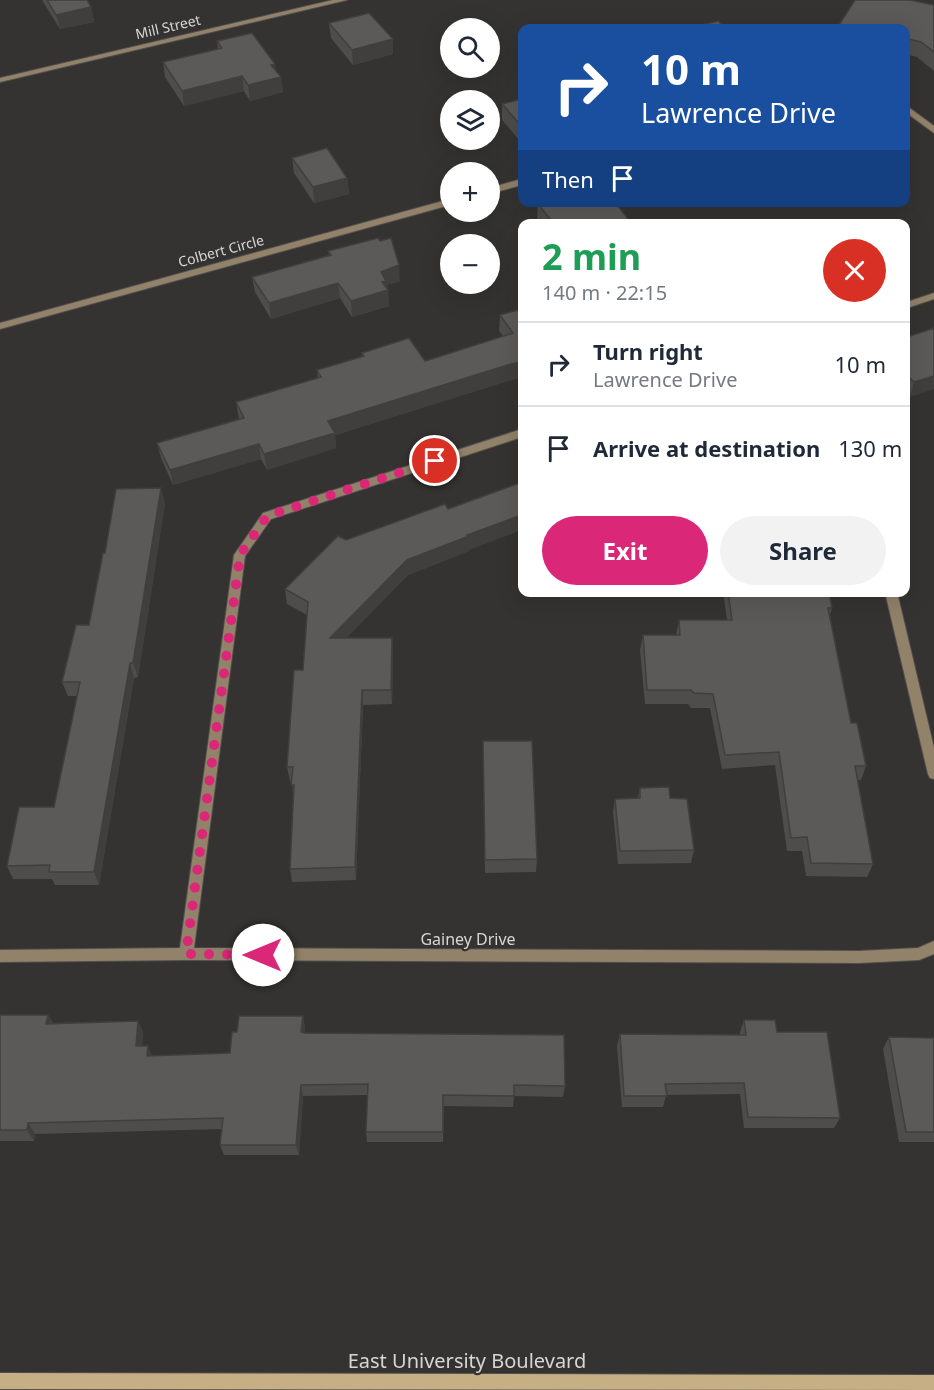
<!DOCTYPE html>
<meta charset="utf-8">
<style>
:root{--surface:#fff;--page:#f2f2f3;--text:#1f2937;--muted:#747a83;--line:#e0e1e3;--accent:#db2777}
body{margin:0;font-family:"Noto Sans",sans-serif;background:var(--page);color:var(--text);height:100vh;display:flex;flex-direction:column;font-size:22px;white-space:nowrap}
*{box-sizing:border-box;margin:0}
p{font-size:20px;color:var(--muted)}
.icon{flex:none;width:33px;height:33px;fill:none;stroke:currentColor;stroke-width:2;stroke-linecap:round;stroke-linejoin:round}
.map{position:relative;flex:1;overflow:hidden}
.sheet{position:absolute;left:518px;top:219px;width:392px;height:378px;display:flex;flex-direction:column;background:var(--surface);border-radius:12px;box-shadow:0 6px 24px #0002}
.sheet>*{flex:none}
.hud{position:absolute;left:518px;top:24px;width:392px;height:183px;border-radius:12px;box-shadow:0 6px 24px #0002;background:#1a4fa0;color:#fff;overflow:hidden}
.controls{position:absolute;left:440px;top:18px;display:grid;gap:12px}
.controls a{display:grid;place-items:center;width:60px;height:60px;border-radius:50%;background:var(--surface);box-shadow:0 6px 24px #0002;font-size:30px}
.pin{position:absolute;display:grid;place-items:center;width:51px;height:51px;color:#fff;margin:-26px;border:3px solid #fff;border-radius:50%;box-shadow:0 2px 6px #0007}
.me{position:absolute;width:66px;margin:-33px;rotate:270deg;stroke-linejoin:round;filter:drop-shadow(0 0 4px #0008)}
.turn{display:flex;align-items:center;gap:21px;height:126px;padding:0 24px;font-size:27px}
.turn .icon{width:78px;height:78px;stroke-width:2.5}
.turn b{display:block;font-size:42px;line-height:51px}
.then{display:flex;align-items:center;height:57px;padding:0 24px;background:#0003;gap:12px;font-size:22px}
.round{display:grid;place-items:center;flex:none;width:63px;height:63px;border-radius:32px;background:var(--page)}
.head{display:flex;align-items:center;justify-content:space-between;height:102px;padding:0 24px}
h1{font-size:36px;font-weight:700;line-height:45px;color:#1e9e55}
.cta{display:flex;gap:12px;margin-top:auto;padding:12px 24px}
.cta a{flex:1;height:69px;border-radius:36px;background:var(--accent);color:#fff;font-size:24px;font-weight:700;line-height:69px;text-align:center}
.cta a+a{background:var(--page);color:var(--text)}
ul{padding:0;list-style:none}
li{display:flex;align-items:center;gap:18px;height:84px;padding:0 24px;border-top:2px solid var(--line)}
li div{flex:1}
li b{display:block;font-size:22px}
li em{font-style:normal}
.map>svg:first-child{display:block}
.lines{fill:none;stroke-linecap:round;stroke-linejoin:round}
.street-casing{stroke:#52504e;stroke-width:2}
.secondary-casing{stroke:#52504e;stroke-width:2}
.street{fill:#918269;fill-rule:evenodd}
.secondary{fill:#c6ae85;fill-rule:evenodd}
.wall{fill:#4f4d4c}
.shaded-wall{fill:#403f3e}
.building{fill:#5c5a58;stroke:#403f3e;stroke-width:1.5}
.route{stroke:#db2777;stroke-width:10;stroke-dasharray:0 18}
.labels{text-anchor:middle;stroke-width:4.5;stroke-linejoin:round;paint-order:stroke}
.far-street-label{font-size:14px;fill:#d6d6d4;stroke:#353331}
.street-label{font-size:16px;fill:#d6d6d4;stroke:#353331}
.near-street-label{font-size:20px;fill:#d6d6d4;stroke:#353331}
</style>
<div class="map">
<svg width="934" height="1390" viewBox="0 0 934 1390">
<rect width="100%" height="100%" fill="#353331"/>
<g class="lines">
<defs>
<path id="street" d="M333 0H347L0 82V78Z
M904 104 934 126V133L904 111Z
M522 179V185L489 194V188Z
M450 199V205L0 329V323Z
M934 293V299L904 309V303Z
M522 429V437L271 519 245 556 194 948 859 951 918 948 934 941V954L919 960 859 963 186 960 0 962V950L180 948 234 555 263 513Z
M885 592H897L934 748V779L930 778 928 774Z"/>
<path id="secondary" d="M0 1373 934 1375V1390L0 1389Z"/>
</defs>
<use href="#street" class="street-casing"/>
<use href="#secondary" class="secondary-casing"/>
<use href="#street" class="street"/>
<use href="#secondary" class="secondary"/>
</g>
<path class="wall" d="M42 0H87L91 7 94 22 60 29Z
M934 5V71L917 57 904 54V28Z
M329 23 393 54 353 65 331 38Z
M217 41 276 70 281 77 283 92 250 101 244 91 184 106 165 77 163 62 218 49Z
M522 99V143L502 120V104Z
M292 158 347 178 349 194 314 203 294 173Z
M538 204 632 224H540L537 220Z
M328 251 400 281 387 285 388 290 389 306 352 317 340 298 271 319 255 292 252 277 329 255Z
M522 309V377L511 380 335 435 336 448 267 470 261 459 173 485 161 458 157 443 239 419 236 402 318 378 317 370 362 357V353L425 361 503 336 499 331 500 315Z
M934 328 910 397 904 392V338Z
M165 503 138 677 134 678 99 885H55L52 879H13L7 866 54 807 77 696H68L62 682 89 625 105 553Z
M346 540 469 550V551L408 575 346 638H392L393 652 392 704 363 705 356 880 292 882 290 869 293 796 292 781H290L287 767 303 670 307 615 287 604 285 589Z
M723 592H829L832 608 830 615 851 723 866 766 861 780H857L873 864 867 877 806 876 802 851H787L775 765 722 769 710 708H691L688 704H645L640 650 643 635H676L679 620H727Z
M483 741 537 859 536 872 485 873Z
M640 788 670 798 694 850 691 863 618 864 613 812 615 799 638 798Z
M0 1015H48L53 1023 138 1021 143 1032 142 1046 153 1056 230 1053 237 1032 303 1016 305 1028V1033L565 1086 563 1097 514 1096 513 1107 444 1106 443 1142H367L366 1132 367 1095 303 1096 299 1155H224L220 1145 222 1129 35 1134 34 1141H0Z
M744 1020 777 1032 840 1118 834 1128H744L740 1094 666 1095 663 1107H622L617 1046 620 1034 740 1035V1032Z
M889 1037 934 1038V1142H899L883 1049Z"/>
<path class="shaded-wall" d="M91 7 94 22 60 29 56 15Z
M393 39V54L353 65 352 50Z
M275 64 277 78 281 77 283 92 250 101 248 85 271 65Z
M242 76 244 91 184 106 182 91Z
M347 178 349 194 314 203 313 187Z
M399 265 400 281 387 285V291L388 290 389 306 352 317 351 301 381 272Z
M338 283 340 298 271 319 269 303Z
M522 362V377L511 380 335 435 336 448 267 470 264 454 328 421 511 364Z
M934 376V389L910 397 914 382Z
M259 444 261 459 173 485 170 470Z
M161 488 165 503 138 677 133 663Z
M522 515V530L469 550V551L408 575 332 653 330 638 407 560 467 535Z
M392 638 393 652 392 704 391 690Z
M130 663 134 678 99 885 94 872Z
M362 690 363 705 356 880 355 867Z
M48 1015 54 1027 46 1024Z
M303 1016 305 1028 304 1044 301 1032Z
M138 1021 143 1032 141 1057 136 1046Z
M148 1046 153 1057 147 1056Z
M301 1085 303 1096 299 1155 296 1145Z
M28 1123 35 1134 34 1141 27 1130Z"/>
<path class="building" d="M47 0H87L91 7 56 15Z
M855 0H910L934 5V52L921 42 904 38V28H837Z
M369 13 393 39 352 50 329 23Z
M718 21 726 28H690Z
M252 33 275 64 271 65 281 77 248 85 242 76 182 91 163 62 222 48 217 41Z
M522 99V127L502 104Z
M327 148 347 178 313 187 292 158Z
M543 202H615L632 224H554L538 204Z
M378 238 380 241 391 238 399 265 381 272 386 281 382 282 388 290 351 301 338 283 269 303 252 277 331 255 328 251Z
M522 309V362L511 364 328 421 335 433 264 454 259 444 170 470 157 443 244 418 236 402 321 377 317 370 364 356 362 353 409 338 425 361 513 333 500 315Z
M934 328V376L914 382 904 372V338Z
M522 482V515L467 535 469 536 407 560 330 638H392L391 690H362L355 867 290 869 294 785H291L293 767H287L294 670H303L308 602 285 589 338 536 346 540 445 504 448 509Z
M161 488 133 663H130L94 872H49L50 865 7 866 19 807H54L80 682H62L76 625H89L103 553H105L116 489Z
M728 592H829L832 608H828L851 723H857L866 766H855L873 864 811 863 807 837 791 838 779 752 725 755 713 694 694 693 691 690H647L643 635H680L679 620H732Z
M483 741H532L537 859 485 860Z
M669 787 670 798 687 799 694 850 620 851 615 799 640 798V788Z
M0 1015H48L46 1024 138 1021 136 1046H148L147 1056 230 1053 232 1032H237L239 1016H303L301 1032 304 1033 564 1035 565 1086 514 1085V1096L443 1095V1132H366L368 1084 301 1085 296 1145H220L223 1118 28 1123 27 1130H0Z
M744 1020H775L777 1032H827L840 1118 748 1117 744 1083 665 1084 667 1096H624L620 1034 746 1035Z
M889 1037 934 1038V1132H906Z"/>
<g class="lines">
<path class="route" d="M263 955 186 954 240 555 267 516 435 461"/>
</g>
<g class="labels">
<g class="far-street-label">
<text transform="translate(168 27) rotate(-13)" y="5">Mill Street</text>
<text transform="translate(221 251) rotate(-15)" y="5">Colbert Circle</text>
</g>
<g class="street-label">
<text x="468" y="945">Gainey Drive</text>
</g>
<g class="near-street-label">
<text x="467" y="1368">East University Boulevard</text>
</g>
</g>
</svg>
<div class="controls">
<a><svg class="icon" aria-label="search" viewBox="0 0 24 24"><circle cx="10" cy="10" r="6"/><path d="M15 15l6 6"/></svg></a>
<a><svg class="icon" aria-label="layers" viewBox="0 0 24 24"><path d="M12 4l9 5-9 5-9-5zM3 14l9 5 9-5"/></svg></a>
<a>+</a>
<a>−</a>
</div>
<div class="pin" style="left:435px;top:461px;background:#d93025"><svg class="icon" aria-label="arrive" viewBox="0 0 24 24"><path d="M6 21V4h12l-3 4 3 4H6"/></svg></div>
<svg class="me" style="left:263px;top:955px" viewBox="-20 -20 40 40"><circle r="19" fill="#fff"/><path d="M0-13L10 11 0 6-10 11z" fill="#db2777"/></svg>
<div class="hud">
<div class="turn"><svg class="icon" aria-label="right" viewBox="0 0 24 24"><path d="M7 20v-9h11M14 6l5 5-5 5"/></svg><div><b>10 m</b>Lawrence Drive</div></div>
<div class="then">Then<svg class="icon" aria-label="arrive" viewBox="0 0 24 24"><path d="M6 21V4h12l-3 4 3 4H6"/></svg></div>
</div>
<section class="sheet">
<div class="head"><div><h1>2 min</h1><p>140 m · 22:15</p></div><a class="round" style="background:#d93025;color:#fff"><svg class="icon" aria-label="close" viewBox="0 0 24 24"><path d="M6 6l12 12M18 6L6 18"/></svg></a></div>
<ul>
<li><svg class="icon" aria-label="right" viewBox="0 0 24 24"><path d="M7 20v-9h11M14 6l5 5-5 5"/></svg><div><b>Turn right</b><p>Lawrence Drive</p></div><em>10 m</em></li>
<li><svg class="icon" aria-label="arrive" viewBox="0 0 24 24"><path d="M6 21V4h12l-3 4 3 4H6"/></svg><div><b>Arrive at destination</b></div><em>130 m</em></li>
</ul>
<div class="cta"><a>Exit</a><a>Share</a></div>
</section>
</div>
